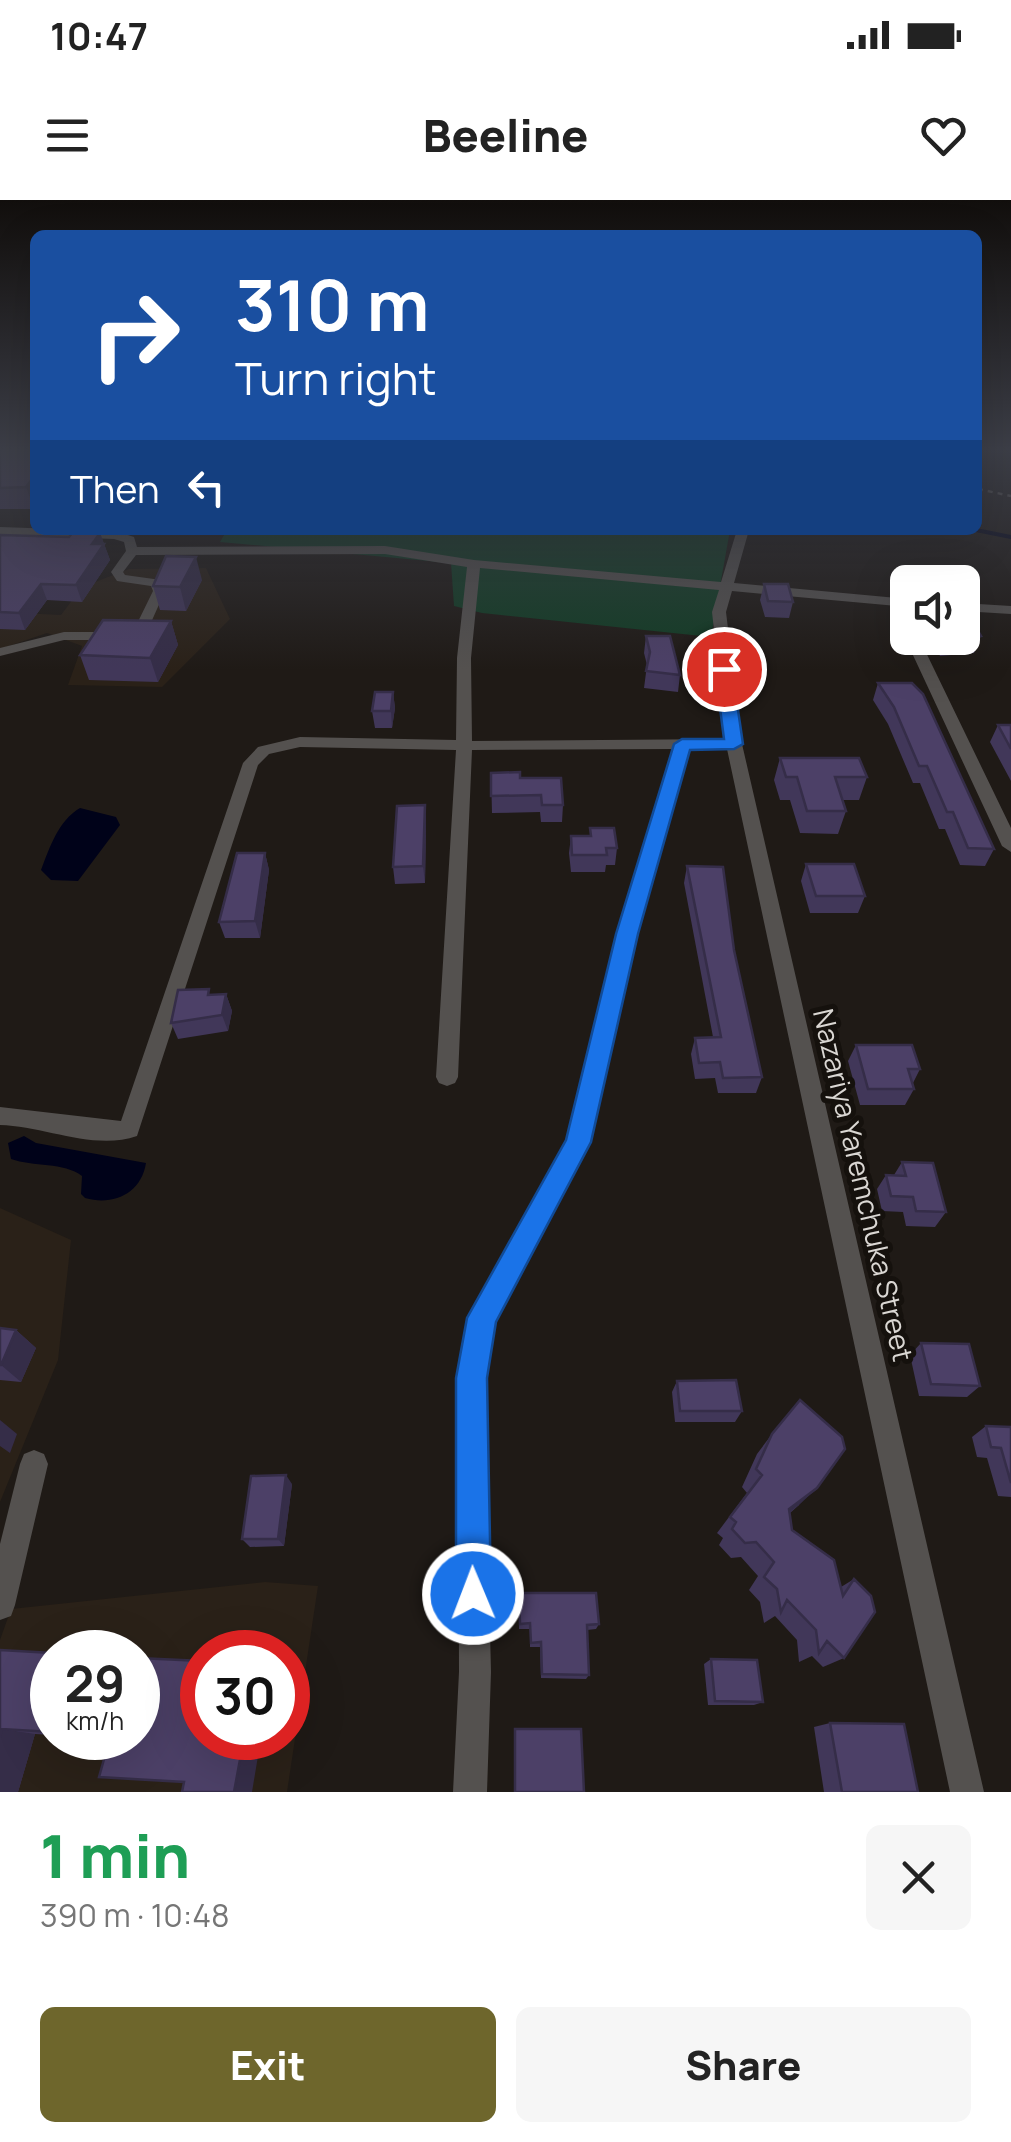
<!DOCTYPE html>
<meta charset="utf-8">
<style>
:root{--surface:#fff;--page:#f6f6f6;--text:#222;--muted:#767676;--accent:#6e662c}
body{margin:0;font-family:Manrope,sans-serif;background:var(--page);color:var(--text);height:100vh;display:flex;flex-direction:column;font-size:38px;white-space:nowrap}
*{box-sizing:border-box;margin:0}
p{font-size:32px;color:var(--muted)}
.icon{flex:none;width:55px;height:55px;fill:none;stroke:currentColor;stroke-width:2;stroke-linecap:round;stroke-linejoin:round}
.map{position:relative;height:1592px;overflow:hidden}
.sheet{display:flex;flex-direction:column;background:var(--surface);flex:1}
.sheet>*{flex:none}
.banner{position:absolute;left:30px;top:30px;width:952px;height:305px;border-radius:15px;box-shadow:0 10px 40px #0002;background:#1a4fa0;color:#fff;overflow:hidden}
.tools{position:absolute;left:890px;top:365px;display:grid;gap:20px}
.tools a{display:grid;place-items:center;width:90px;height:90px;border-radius:15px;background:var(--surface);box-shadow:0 10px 40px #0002;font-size:50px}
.speed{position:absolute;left:30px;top:1430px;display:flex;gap:20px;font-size:50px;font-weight:700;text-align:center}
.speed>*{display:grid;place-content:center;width:130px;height:130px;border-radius:50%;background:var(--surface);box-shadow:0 10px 40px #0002;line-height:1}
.speed small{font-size:25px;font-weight:400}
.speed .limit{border:15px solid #d22;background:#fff;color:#111}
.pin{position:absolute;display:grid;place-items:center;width:85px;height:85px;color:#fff;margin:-42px;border:5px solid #fff;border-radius:50%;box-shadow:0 2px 10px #0007}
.me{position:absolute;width:110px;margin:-55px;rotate:359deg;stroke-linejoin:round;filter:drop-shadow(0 0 8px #0008)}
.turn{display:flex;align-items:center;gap:35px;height:210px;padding:0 40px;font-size:45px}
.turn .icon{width:130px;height:130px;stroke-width:2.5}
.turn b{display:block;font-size:70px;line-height:85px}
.then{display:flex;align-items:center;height:95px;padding:0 40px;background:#0003;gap:20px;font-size:38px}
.round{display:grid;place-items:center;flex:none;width:105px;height:105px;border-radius:15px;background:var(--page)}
.summary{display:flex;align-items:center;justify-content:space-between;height:170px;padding:0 40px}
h1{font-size:60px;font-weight:800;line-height:75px;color:#1e9e55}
.button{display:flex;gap:20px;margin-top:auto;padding:20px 40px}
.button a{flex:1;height:115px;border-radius:15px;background:var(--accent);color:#fff;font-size:40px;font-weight:800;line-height:115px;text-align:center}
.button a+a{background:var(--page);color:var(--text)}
.status{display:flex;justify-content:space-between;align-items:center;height:70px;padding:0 50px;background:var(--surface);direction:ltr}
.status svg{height:28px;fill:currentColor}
header{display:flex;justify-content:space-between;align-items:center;height:130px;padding:0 40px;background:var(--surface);font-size:45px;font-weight:800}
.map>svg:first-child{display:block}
.built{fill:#2a2118;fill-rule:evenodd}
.green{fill:#133c25}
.water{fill:#000219}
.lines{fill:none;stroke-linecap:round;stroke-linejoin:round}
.stream{stroke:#000219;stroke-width:4}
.path{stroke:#67635f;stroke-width:2.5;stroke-dasharray:5 5;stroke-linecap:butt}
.minor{fill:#54514f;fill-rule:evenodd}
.wall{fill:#413759}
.shaded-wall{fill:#352d48}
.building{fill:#4c4067;stroke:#352d48;stroke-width:2.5}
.route{fill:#1a73e8;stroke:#114b97;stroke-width:2.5}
.labels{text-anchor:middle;stroke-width:10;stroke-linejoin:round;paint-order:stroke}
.street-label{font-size:28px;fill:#dad7d3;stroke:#15110d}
</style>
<div class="status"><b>10:47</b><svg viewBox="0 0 49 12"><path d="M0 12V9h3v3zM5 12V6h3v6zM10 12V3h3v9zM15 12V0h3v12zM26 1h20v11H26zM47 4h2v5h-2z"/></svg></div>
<header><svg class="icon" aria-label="menu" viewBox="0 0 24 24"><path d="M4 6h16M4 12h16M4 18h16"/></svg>Beeline<svg class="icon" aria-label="heart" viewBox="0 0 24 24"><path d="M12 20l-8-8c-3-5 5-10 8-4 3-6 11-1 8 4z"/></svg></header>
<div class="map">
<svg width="1011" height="1592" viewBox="0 0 1011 1592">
<rect width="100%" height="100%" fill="#1f1a16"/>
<path class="built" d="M206 368 230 419 162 487 68 485 82 446 47 433 0 449V412L61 415 82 387 129 369Z
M0 1008 71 1040 58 1160 0 1302Z
M265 1382 318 1386 287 1592H0V1440L11 1409ZM52 1452H138V1538H52ZM202 1452H288V1538H202Z"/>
<path class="green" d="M227 330H730L711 437 482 413 454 406 451 363 220 342Z"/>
<path class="water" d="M80 608 116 617 120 625 78 681 51 680 41 670C50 647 58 621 80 608Z
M24 936 36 943 146 963C141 994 113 1006 85 998L81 994 82 976C64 962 33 967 11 959L8 943Z"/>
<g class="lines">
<path class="stream" d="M976 330 1011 337"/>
<path class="path" d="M978 289 1011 296"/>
<path class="minor" d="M0 327 115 331 134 337 137 347 385 346 474 360 721 382 737 330H749L734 383 908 399V407L732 391 726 412 742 544 984 1592H950L727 549H690L636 734 590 942 494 1122 484 1178 491 1472 487 1592H453L459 1472 458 1178 469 1119 568 940 618 734 674 549 472 550 458 877 455 883 447 886 439 883 436 877 456 550 300 547 269 554 258 565 137 936C94 951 44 926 0 925V907L121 921 243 563 258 547 300 537 456 540 457 458 467 367 385 354 136 355 123 372 125 375 161 380 165 391 145 436 138 440 131 436 153 391 151 386 117 381 111 372 126 351 124 342 114 339 0 335ZM480 368 719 390 712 412 726 539 472 541 471 458Z
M962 403 1011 406V414L962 411Z
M64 432H116L123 436 116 440H64L0 456V448Z
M907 435 919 438 1011 628V652L1002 646 905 438Z
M34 1250 44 1254 48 1264 15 1405 11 1416 0 1420V1344L20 1264 24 1254Z"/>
</g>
<path class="wall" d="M0 247H35L34 309H0Z
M100 333 110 360 82 402 47 400 25 430 0 429V335L69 337Z
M202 380 186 411 160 410 153 386Z
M764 384 793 402 789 418 765 417 760 400Z
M171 421 178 445 158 482 89 480 80 455Z
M646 436 680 475 678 492 644 488 647 465 644 453Z
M981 436 974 453 940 456 931 438Z
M878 483 994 649 985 666 960 665 945 629H939L920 583H913L888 524 873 500Z
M393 492 395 508 392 528H375L372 511Z
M998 525H1011V581L990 542Z
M780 558 867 577 859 600H842L846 611 838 634 800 633 790 600H780L774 580Z
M491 573 520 578 563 605 562 622H541L540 612 492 613Z
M425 605 426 622 425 683 395 684 393 667Z
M590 628 617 648 615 665H606L605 672H571L569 653 571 636H590Z
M265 653 269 670 260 738H225L219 722Z
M806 664 865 696 858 713H810L801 681Z
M687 666 734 750 762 877 756 893H718L715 878 695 879 691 854 695 838 713 837 684 683Z
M226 794 232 811 228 831 178 839 171 823 211 795Z
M856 845 920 869 913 883 914 889 905 905H860L848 861Z
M902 962 946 1012 935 1027 906 1026 903 1012 882 1011 877 989 886 975H894Z
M0 1128 16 1130 36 1148 21 1182 0 1180Z
M921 1143 980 1186 967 1197 919 1196 910 1155Z
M677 1181 742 1211 735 1222H675L672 1192Z
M986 1226 1011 1227V1297L998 1296 987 1258 977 1257 972 1237Z
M772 1234 799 1305 790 1313 792 1330 841 1387 854 1379 844 1458 823 1467 812 1456 799 1462 797 1440 775 1416 764 1423 760 1402 749 1390 758 1376 741 1357 731 1358 719 1345 723 1338 717 1333 747 1293 742 1287 757 1254Z
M292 1284 284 1346 250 1347 242 1339Z
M519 1393 599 1424 596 1429 587 1430 589 1475 586 1479 541 1478 540 1447H530V1429H519Z
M0 1450 52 1453V1535L35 1534 18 1592H0Z
M711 1459 763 1502 754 1505H708L704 1464Z
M830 1523 918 1592H824L814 1527Z"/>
<path class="shaded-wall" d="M35 275V307L34 309 26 287Z
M100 333 110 360 82 402 76 385 92 344Z
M196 357 202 380 186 411 180 387Z
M41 384 47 400 25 430 19 413Z
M171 421 178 445 158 482 150 458Z
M393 492 395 508 392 528 391 511Z
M425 605 426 622 425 683 423 666Z
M265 653 269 670 260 738 255 721Z
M226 794 232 811 228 831 222 815Z
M16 1130 36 1148 21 1182 1 1165Z
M0 1220 17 1234 10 1253 0 1246Z
M286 1275 292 1284 284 1346 278 1339Z
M817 1288 799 1305 773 1325 789 1309Z
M2 1529 35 1534 18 1592H0V1537Z
M244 1538H261L252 1592H234Z"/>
<path class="building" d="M0 247H35V275L26 287 0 288Z
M73 332 100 333 92 344H104L76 385 41 384 19 413 0 412V335L69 337Z
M166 356 196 357 180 387 153 386Z
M764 384H788L793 402 768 401Z
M962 404 981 436 946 440 945 438H962Z
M103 420 171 421 150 458 80 455Z
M646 436H670L680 475 646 471 650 452Z
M878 483H912L923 494 994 649 968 648 953 612H947L927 566H919L894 507Z
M375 492H393L391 511H372Z
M998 525H1011V549Z
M780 558H859L867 577H835L846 611H807L797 577H786Z
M520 572V578H561L563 605H542L541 595 491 596V573Z
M425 605 423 666 393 667 397 606Z
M590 628H614L617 648H606L607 655H572L571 636H591Z
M237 653H265L255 721 219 722Z
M806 664H854L865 696H816Z
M687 666 723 667 734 750 762 877 723 878 720 862 699 863 695 838 721 837Z
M209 789 208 795 226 794 222 815 171 823 178 790Z
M856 845H912L920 869H908L914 889H868Z
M902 962 933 963 946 1012 916 1011 913 997 891 996 886 975 906 976Z
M0 1128 16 1130 1 1165H0Z
M921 1143 969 1144 980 1186 931 1184Z
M736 1180 742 1211H680L677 1181Z
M800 1200 842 1237 845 1249 817 1288 789 1309 792 1330 834 1360 843 1396 854 1379 871 1396 875 1412 844 1458 827 1441 819 1453 816 1430 787 1400 781 1412 777 1389 764 1377 774 1362 756 1342 745 1343 732 1329 736 1322 730 1317 762 1275 756 1269 772 1234Z
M986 1226 1011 1227V1283L1001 1248 991 1247Z
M286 1275 278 1339H242L251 1276Z
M519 1393H596L599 1424 587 1425 589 1475 542 1474 541 1442 531 1443 530 1423 520 1424Z
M0 1450 52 1453V1532L2 1529 0 1537Z
M138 1458 202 1461V1538H244L234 1592H182L184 1582 99 1577 110 1538H138Z
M711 1459 757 1460 763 1502 715 1501Z
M830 1523 904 1524 918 1592H842Z
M515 1529H581L584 1592H515Z"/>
<linearGradient id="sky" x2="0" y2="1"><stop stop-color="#110e0c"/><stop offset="0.53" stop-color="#3c3e47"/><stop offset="1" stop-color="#3c3e47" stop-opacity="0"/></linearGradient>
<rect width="1011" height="470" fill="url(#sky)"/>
<path class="route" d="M724 464 732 469 743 544 734 549 690 550 638 734 591 942 496 1122 487 1178 491 1394 486 1406 473 1411 461 1406 456 1394V1178L467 1118 566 940 616 734 674 544 682 539H724L715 469Z"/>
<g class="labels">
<g class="street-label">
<text transform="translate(863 985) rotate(77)" y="10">Nazariya Yaremchuka Street</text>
</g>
</g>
</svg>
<div class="tools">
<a><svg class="icon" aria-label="sound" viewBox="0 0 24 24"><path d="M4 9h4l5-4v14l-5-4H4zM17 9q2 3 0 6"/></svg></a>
</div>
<div class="speed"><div>29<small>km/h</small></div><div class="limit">30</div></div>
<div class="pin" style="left:724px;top:469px;background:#d93025"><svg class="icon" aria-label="arrive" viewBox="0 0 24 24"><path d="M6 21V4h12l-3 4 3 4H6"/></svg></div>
<svg class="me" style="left:473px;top:1394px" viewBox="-20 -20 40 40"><circle r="17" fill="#1a73e8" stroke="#fff" stroke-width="3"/><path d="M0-11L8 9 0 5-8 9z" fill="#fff"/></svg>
<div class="banner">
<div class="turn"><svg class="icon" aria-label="right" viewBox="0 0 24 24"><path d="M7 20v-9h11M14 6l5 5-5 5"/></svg><div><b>310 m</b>Turn right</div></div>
<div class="then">Then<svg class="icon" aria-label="left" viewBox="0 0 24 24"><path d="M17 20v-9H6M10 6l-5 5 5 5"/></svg></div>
</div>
</div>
<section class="sheet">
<div class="summary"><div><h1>1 min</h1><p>390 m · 10:48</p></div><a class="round"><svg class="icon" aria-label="close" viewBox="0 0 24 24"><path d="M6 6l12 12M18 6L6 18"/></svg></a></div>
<div class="button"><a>Exit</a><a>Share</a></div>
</section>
